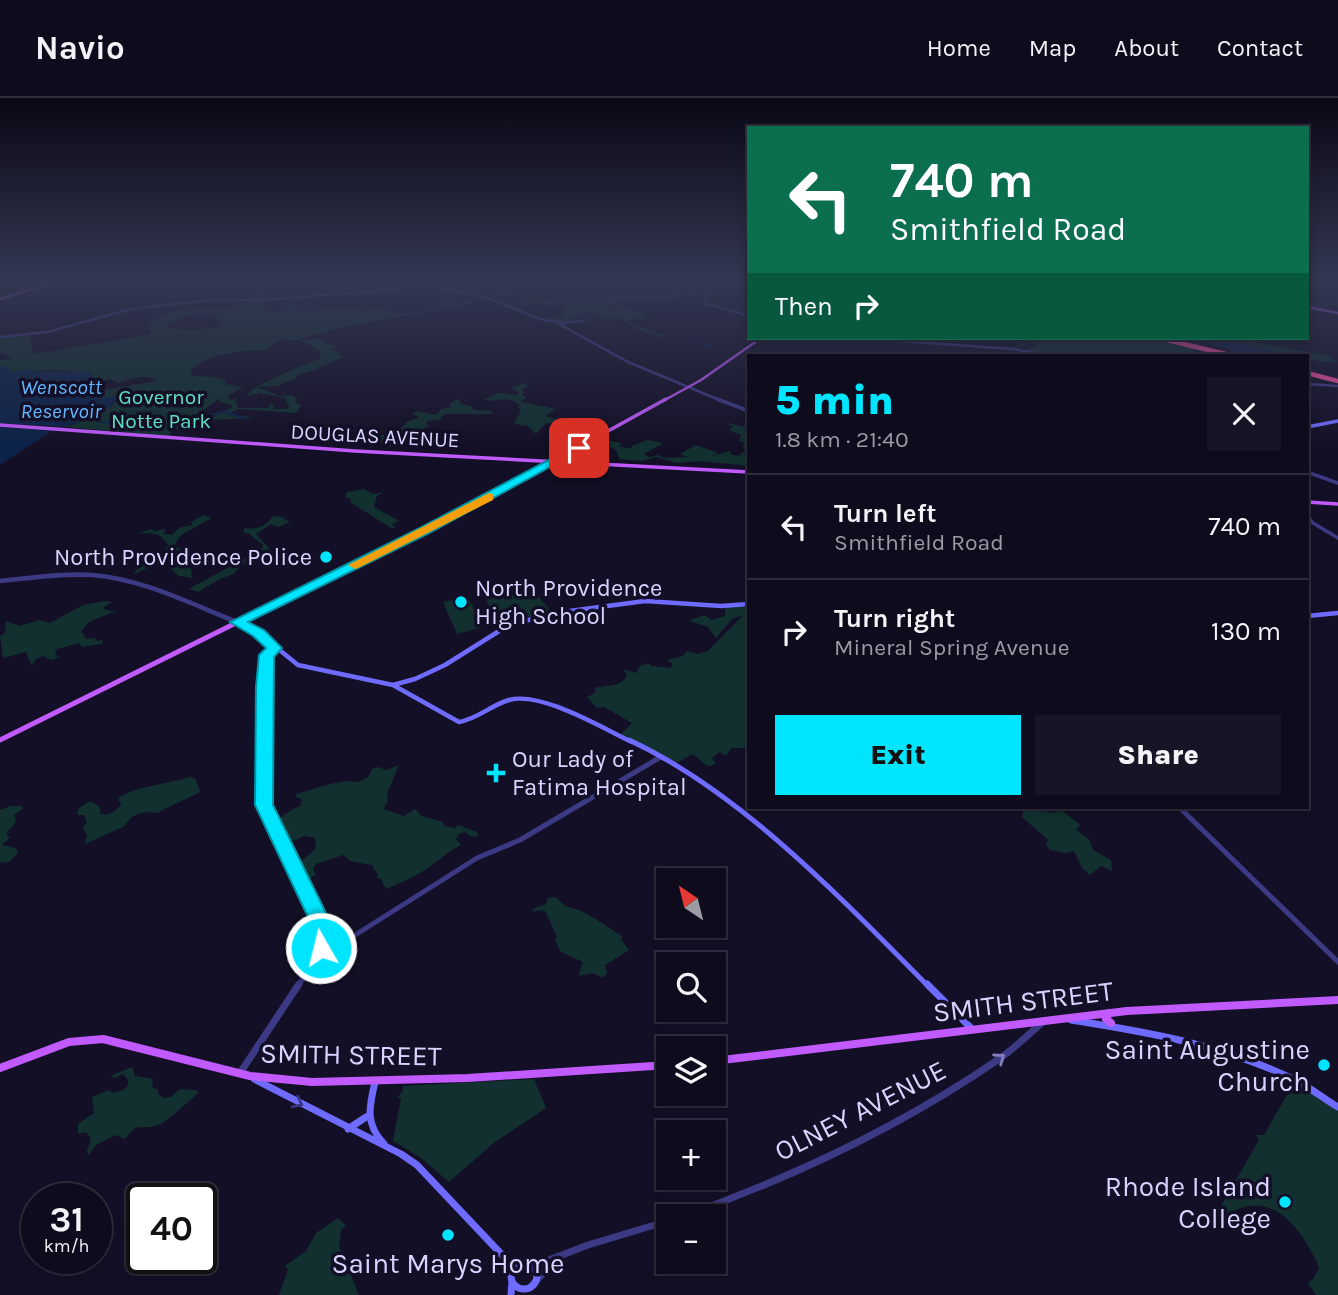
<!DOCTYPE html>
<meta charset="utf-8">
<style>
:root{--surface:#0e0b1c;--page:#171425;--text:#f1f3f6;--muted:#9b9ba3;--line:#2e2b3b;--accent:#00e5ff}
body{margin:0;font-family:Karla,sans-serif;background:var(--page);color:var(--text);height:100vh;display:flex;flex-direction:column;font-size:26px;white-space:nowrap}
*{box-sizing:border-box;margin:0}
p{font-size:23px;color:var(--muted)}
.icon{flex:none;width:38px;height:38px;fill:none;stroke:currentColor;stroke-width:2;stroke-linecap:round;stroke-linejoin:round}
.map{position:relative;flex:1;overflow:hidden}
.sheet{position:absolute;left:747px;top:256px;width:562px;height:455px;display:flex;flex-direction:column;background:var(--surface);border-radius:0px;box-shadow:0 4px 10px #0003,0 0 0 2px var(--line)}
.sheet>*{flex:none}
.guide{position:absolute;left:747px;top:28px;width:562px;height:214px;border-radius:0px;box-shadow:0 4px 10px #0003,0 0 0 2px var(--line);background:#0b6e4f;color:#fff;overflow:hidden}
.needle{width:46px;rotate:325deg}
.buttons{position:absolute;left:656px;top:770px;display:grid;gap:14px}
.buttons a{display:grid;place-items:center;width:70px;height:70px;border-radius:0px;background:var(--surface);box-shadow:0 4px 10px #0003,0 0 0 2px var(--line);font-size:35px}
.speed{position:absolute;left:21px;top:1085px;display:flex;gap:14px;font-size:35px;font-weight:700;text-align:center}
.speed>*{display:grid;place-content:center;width:91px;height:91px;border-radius:50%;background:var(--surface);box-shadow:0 4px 10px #0003,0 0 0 2px var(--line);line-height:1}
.speed small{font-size:18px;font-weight:400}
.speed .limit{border:4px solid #111;border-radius:10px;background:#fff;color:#111}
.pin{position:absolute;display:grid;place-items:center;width:60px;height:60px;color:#fff;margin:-30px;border-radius:14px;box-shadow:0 4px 10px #0006}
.me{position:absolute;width:77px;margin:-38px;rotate:352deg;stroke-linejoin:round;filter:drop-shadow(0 0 5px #0008)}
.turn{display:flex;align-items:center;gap:24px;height:147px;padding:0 28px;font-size:32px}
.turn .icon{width:91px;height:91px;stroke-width:2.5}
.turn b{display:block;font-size:49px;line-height:60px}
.then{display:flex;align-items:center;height:66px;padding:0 28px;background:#0003;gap:14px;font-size:26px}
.round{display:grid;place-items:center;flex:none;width:74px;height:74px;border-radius:0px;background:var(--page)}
.headline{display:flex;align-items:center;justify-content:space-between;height:119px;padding:0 28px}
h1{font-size:42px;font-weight:800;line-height:52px;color:var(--accent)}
.action{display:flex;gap:14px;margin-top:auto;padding:14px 28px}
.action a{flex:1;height:80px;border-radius:0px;background:var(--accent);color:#111;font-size:28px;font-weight:800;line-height:80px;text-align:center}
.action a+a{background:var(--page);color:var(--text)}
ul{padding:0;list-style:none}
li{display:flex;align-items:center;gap:21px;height:105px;padding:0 28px;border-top:2px solid var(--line)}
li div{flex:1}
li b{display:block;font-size:26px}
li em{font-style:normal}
header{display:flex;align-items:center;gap:42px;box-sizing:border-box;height:98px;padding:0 35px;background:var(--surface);border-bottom:2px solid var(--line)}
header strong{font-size:33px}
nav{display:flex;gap:38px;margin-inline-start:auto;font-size:24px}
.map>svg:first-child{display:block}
.green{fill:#12302f;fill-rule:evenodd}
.water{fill:#0c2248}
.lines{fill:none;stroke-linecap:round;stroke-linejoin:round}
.stream{stroke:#0c2248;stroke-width:2}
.tertiary-far4{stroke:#3d3a85;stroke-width:2.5}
.tertiary-far3{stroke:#3d3a85;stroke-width:3.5}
.tertiary-far2{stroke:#3d3a85;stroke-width:4.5}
.tertiary-far1{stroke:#3d3a85;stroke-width:5}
.tertiary{stroke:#3d3a85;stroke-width:7}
.secondary-far3{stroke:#6f6bff;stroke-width:3.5}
.secondary-far2{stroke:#6f6bff;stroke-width:4.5}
.secondary-far1{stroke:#6f6bff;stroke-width:5}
.secondary{stroke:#6f6bff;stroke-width:7}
.primary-far3{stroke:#c25bff;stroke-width:2.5}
.primary-far2{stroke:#c25bff;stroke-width:3.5}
.primary-far1{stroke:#c25bff;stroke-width:5}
.primary{stroke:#c25bff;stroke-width:8}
.motorway{stroke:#ff4fa3;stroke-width:4.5}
.oneway{stroke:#837fbc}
.oneway2{stroke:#38347d}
.route{fill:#00e5ff;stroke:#0095a6;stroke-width:2}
.slow{fill:#f59e0b}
.poi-dot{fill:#00e5ff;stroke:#130f26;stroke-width:2.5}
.labels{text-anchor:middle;stroke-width:7;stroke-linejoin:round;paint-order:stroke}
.far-water-label{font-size:21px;font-style:italic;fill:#62b6ff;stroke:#130f26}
.far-park-label{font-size:21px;fill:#5fe0c0;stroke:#130f26}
.far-street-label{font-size:21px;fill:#d9d4ff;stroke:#130f26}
.poi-label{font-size:24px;fill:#d9d4ff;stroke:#130f26;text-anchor:start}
.near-street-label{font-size:28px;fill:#d9d4ff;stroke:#130f26}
.near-poi-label{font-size:28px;fill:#d9d4ff;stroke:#130f26;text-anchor:end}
</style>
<header>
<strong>Navio</strong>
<nav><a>Home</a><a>Map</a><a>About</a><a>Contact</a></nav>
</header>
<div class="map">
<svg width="1338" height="1197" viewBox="0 0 1338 1197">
<rect width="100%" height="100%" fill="#130f26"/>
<path class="green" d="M218 184 257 185 256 189 277 200 261 204 274 214 290 211 287 208 290 206 286 204 292 201 291 203 300 213 367 208 402 216 440 210 447 205 440 200 453 201 454 205 473 202 475 205 328 232V234L300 240 304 243 318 240 325 245 336 248 330 251 341 254 337 257 347 259C328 263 317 274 298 276L296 280 277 288 257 289 280 298 293 297 297 301 296 305 301 307 296 315 238 311 229 316 256 320 204 322 231 310 232 307 220 304V300L167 338 67 329 101 315 120 301V298L104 300 92 294 157 283C147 274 131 282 118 285L110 281 98 284C82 268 33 272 13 276L0 268V262L13 261 0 254V239L29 238 33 249 30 252 36 256 151 236 150 226C178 204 198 215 228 209 239 207 248 202 260 202L263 197 259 195 217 193 214 189ZM211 214 217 217 216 221 222 223 221 228C201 233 180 233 163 228L193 216ZM285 242H297C305 245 313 247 321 255L319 257 322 260C307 266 255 285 246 298L259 295 286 300V305L290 307 287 311H273L275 308 269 305 270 308 267 310H239L235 304 238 300 230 302 228 298 243 289 225 286V282L215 279 190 278 193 275 189 274C192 272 194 269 197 267 210 257 246 250 265 253L275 244Z
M440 184H543L547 187 539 190 541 192 501 196 489 202 477 198 488 196 490 193 487 190 451 189 453 188 452 185Z
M581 184H632L624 193 628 199 691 194 689 184H708L705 191H698L697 194 672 202 621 203 604 208H625L624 210 644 215 642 218 651 222 629 221 628 224 667 239 665 240 643 234 617 220 605 222 602 219 593 218 585 224 592 226 581 223 598 214 596 212 580 216 565 226 543 222 549 219H561L566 207C547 207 528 207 511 202L548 201 586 188Z
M1053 240H1147L1221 257 1193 252 1197 257H1046L1027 252 1038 247 1033 245 1018 248 1016 252 1011 251 1020 246Z
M1217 240H1232L1329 258 1338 265 1311 262 1307 257H1291Z
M526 285H529L525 288 528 289 521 292 524 294 522 297 526 299 521 304 556 311 545 318 554 321 560 327 546 325 536 336 528 328 514 326 521 312 518 309 520 306C503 296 498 305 484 302L497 295 517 297 519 294 511 290Z
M458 301 461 306 475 309 472 310 474 312 492 313 493 316H444L440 322 427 323 426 326 429 328 424 330V335L416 340 417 343 390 349 378 345H347L350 340 402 335 400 331 407 324 419 319 412 316 417 313 436 317 441 311 452 309 449 306Z
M729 325 743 329 749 325V368L700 363 677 365 656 359 643 363 620 361 615 351 594 343 598 341 622 345 619 349 632 350V348L647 342 664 345 644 356 649 359 658 357 664 360 688 359 680 356 696 347 718 355 711 358 731 353 730 356 738 358 746 352 743 350 744 345 739 343 741 337 729 332 734 329 727 326Z
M364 391 373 396 384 394 377 398 374 409 399 423 392 426 395 430H391L350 404 351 401 345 399 347 394Z
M203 417 212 420 181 437 174 447 183 453 178 457 180 461H191L182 467 184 470H191L192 480 179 478 169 469V463L164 462 133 477 140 467 161 459 168 447C161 434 150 434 137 436L150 431 155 433 166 431 163 436 172 437 179 430 192 427 191 424Z
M273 418 282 419 290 424 278 429 271 426 256 436 273 455 263 460 248 462 233 476 218 482 198 494 189 491 262 451 263 447 248 435H244V430C256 432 267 428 273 418Z
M528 487 550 512 512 524 494 522 484 495Z
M468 499 483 529 457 536 443 504Z
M104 503 113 504 104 509 105 512 116 513 89 524 81 533 86 541 95 540 97 543 103 542 102 546 82 549 79 545 57 551 55 556 58 559 68 556 51 562 43 558 36 561 32 568 26 554 3 560 0 538 5 535 6 523 20 528 39 522 50 525 83 507Z
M744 507 746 515 749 512V642L744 650H731L726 658 720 654 712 660 716 665 711 668H707L693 656 673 667C658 652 640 644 620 637L632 625 604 609 597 610 587 599 595 595V590C606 587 623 589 627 577L623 571 636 575 640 568 648 565 651 568 670 570 673 566 667 562 683 558 687 553 697 556 708 553 742 518 733 520 716 540 708 529 689 523 704 517 712 522 725 518V508Z
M399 667 387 696 388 702 384 711 404 718 415 711 422 718 443 724 444 728 455 730 458 727 477 734 478 738 472 739 465 734 459 736 456 741 461 747C447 754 437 764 425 772 412 780 400 785 386 791L381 781 377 780 378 777 372 767 350 763 343 757 316 766 313 771 316 777 301 785 292 766 304 761 316 750 315 740 304 738 283 748 271 724C282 720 290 711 300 708L302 701 296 699V696C317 691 338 680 359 684L368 679 372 671 378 669 386 672Z
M189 679 195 680 200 694 157 715 145 714 133 718 123 729 85 746 87 738 83 729 87 724 84 717H77L79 710 90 703 99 708 101 716C110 718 117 712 121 706L118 700C139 687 165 687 189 679Z
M10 708H23L22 711 14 717 16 724 6 736 10 739 2 747 15 750 18 755 9 764 0 765V712Z
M1024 709H1038L1050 715 1062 712 1080 727 1076 732 1089 741 1093 752 1111 762 1112 773 1101 768 1090 777 1082 770 1074 753 1066 755 1050 752 1046 747 1048 742 1022 719Z
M556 799C570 815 573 807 585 815 599 823 610 830 623 839L621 841 629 852 605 867 607 875 603 880 593 875 578 878 583 864 561 854 555 842 557 838 545 813 540 812 532 814 533 811 546 806 548 800Z
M132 969 135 978 153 981 152 989 158 992V996L164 1000 171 999 180 991 197 992 198 995C190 1002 167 1024 158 1027 142 1033 138 1022 125 1041L115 1037 96 1047 88 1058 87 1053 91 1040 86 1034 78 1036V1026L94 1015 92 999 109 992 113 995 123 992 128 988V982L123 976 115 980 110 978Z
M534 981 546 1010 495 1044 449 1084 421 1060 393 1043 401 1000 397 999 402 995 403 988Z
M1295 983 1338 1010V1197H1316L1308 1185 1314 1180 1319 1169C1302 1131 1271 1088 1227 1117L1221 1108 1259 1042 1256 1037H1264Z
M338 1120 346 1128 341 1132 339 1149 359 1197H279L288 1172 285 1168 306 1153 316 1135Z"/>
<path class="water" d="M1191 240H1216L1292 257H1248Z
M0 268 9 270 11 274 29 271 37 274H90L98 284 92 294 104 300 119 298 110 310 66 329 0 325Z
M0 329 52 333 0 367Z"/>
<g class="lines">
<path class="stream" d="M700 245 712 250
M99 315V324L135 325
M198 319 225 314 246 321"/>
<path class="tertiary-far4" d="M710 184 704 205 749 218
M559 226 628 264 722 303
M0 239 48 234 127 212 149 209 210 202H264L390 192 424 186 490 201 540 221 563 225 582 223
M859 240 1012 251 1048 257
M1307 286 1338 288"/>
<path class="tertiary-far3" d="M717 301 749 313
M1307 374 1338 385
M1307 417 1313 425 1338 440"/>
<path class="tertiary-far2" d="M0 483C31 480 62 475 92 477 143 481 191 506 237 524
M264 644 267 543"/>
<path class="tertiary-far1" d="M264 642V707L317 817 323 840 314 864 298 888
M1179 709 1338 864
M321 850 333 851 477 760 520 742 659 660"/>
<path class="tertiary" d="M240 975 299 886
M684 1118C793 1079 903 1027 999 961 1015 950 1029 936 1044 923
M530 1166 541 1165 588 1147 668 1123
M533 1186 556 1162"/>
<path class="secondary-far3" d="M1307 329 1338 323"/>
<path class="secondary-far2" d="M1307 518 1338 515
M237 524 261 537 298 567 393 587 415 581 445 567 504 530 547 516 645 503 721 508 749 506
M393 587 459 624C478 621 491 607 509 602 541 593 602 630 632 644"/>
<path class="secondary-far1" d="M629 642C741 694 842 801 928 888"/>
<path class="secondary" d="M927 886 972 931
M1071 922C1147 934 1223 947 1293 981 1308 988 1323 1000 1338 1009
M254 981 401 1056 417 1067 505 1160 513 1175
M375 984C369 1009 365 1026 384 1046
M348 1031 366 1019
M511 1178a13 13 0 1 1 26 0a13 13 0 1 1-26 0Z
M511 1197 512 1183"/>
<path class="primary-far3" d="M0 201 55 184
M1307 209 1338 215
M663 303 701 282 761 240"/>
<path class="primary-far2" d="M0 327 355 353 749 374
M1307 404 1338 406
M381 453 474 407 666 301"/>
<path class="primary-far1" d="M0 642 385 451"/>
<path class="primary" d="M1109 915 1106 921 1111 925
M714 963 1127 913 1338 902
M0 970 69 944 103 941 250 978 312 984 468 980 668 967"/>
<path class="motorway" d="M1158 240 1230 257
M1307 275 1338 283"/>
</g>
<defs><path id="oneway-chevron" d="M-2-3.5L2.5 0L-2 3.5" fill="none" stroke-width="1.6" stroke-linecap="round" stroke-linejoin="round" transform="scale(1.75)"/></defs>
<use class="oneway" href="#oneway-chevron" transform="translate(1000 960) rotate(-35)"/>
<use class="oneway2" href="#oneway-chevron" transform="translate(298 1005) rotate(27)"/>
<linearGradient id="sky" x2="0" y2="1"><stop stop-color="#0a0815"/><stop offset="0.52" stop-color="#333752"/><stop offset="1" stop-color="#333752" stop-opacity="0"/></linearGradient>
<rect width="1338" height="352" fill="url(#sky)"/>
<path class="route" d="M575 348 585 350 429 435 248 524 264 532 282 550 274 559 273 707 327 817 333 832 329 856 321 859 314 856C309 846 312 831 307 817L255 707 256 589 259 557 266 550 253 538 230 524 420 430Z"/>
<path class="slow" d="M489 395 493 396V402L360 469 355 471 348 467Z"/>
<g class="poi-dot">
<circle cx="326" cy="459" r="7"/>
<circle cx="461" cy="504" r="7"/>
<path d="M492.5 664.5h7v7h7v7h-7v7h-7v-7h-7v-7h7z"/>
<circle cx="1324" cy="967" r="7"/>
<circle cx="1285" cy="1104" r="7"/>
<circle cx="448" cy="1137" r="7"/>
</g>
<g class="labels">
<g class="far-water-label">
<text x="61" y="296">Wenscott<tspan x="61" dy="24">Reservoir</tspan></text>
</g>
<g class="far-park-label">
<text x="161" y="306">Governor<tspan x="161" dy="24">Notte Park</tspan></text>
</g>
<g class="far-street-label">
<text transform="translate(375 338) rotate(3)" y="7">DOUGLAS AVENUE</text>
</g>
<g class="poi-label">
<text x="312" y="467" text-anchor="end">North Providence Police</text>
<text x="475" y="498">North Providence<tspan x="475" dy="28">High School</tspan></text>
<text x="512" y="669">Our Lady of<tspan x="512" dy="28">Fatima Hospital</tspan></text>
</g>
<g class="near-street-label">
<text transform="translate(1023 903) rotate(-7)" y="10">SMITH STREET</text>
<text transform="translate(351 956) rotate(1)" y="10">SMITH STREET</text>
<text transform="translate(860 1012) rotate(-27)" y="10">OLNEY AVENUE</text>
</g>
<g class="near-poi-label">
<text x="1310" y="961">Saint Augustine<tspan x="1310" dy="32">Church</tspan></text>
<text x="1271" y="1098">Rhode Island<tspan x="1271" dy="32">College</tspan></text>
<text x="448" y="1175" text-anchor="middle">Saint Marys Home</text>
</g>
</g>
</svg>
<div class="buttons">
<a><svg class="needle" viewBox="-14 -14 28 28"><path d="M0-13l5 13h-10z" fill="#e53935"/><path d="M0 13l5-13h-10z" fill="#9b9ba3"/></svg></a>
<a><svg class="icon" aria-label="search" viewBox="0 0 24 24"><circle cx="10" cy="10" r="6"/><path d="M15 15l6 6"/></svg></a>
<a><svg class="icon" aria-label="layers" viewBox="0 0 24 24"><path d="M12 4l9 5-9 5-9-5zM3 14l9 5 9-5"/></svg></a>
<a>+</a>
<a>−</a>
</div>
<div class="speed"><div>31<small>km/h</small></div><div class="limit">40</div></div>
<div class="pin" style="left:579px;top:350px;background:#d93025"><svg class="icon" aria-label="arrive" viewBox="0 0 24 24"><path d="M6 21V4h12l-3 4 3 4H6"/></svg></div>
<svg class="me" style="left:321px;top:850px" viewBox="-20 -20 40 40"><circle r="17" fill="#00e5ff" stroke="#fff" stroke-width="3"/><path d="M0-11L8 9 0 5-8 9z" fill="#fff"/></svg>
<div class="guide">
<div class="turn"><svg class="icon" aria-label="left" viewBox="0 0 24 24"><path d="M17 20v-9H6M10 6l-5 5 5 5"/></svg><div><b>740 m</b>Smithfield Road</div></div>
<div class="then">Then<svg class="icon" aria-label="right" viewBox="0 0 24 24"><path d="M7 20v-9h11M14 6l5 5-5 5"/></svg></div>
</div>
<section class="sheet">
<div class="headline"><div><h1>5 min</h1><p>1.8 km · 21:40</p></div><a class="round"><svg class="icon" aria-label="close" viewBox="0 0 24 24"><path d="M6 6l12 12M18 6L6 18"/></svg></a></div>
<ul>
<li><svg class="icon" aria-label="left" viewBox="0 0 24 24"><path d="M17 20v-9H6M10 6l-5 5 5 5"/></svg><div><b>Turn left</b><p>Smithfield Road</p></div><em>740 m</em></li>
<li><svg class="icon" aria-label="right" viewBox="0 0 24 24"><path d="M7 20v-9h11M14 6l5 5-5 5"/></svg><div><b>Turn right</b><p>Mineral Spring Avenue</p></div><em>130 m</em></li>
</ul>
<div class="action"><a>Exit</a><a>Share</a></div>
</section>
</div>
